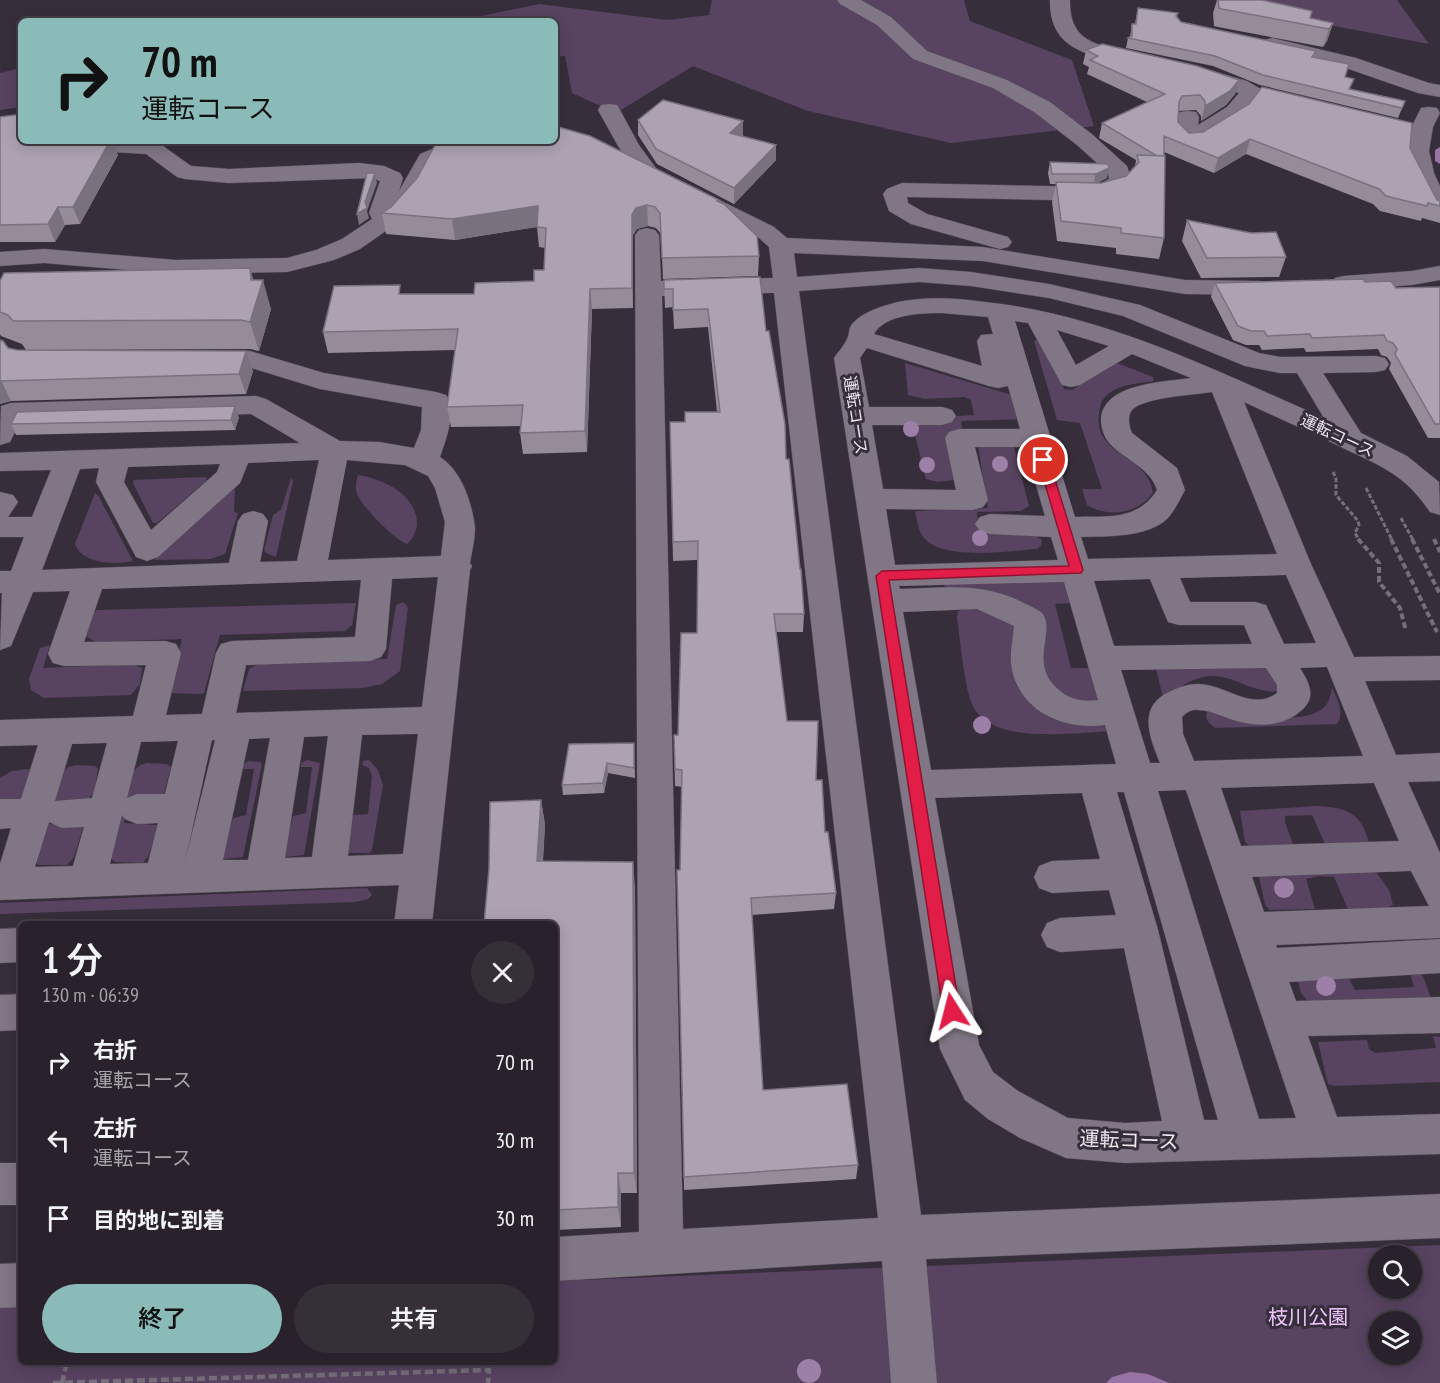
<!DOCTYPE html>
<html lang="ja">
<meta charset="utf-8">
<style>
:root{--surface:#29222c;--page:#352f38;--text:#f1f3f6;--muted:#a5a4a9;--line:#453f48;--accent:#8bbbb9}
body{margin:0;font-family:"PT Sans Narrow","Noto Sans JP",sans-serif;background:var(--page);color:var(--text);height:100vh;display:flex;flex-direction:column;font-size:22px;white-space:nowrap}
*{box-sizing:border-box;margin:0}
p{font-size:20px;color:var(--muted)}
.icon{flex:none;width:33px;height:33px;fill:none;stroke:currentColor;stroke-width:2;stroke-linecap:round;stroke-linejoin:round}
.map{position:relative;flex:1;overflow:hidden}
.drawer{position:absolute;left:18px;top:921px;width:540px;height:444px;display:flex;flex-direction:column;background:var(--surface);border-radius:9px;box-shadow:0 3px 15px #0003,0 0 0 2px var(--line)}
.drawer>*{flex:none}
.banner{position:absolute;left:18px;top:18px;width:540px;height:126px;border-radius:9px;box-shadow:0 3px 15px #0003,0 0 0 2px var(--line);background:#8bbbb9;color:#111;overflow:hidden}
.buttons{position:absolute;left:1368px;top:1245px;display:grid;gap:12px}
.buttons a{display:grid;place-items:center;width:54px;height:54px;border-radius:50%;background:var(--surface);box-shadow:0 3px 15px #0003,0 0 0 2px var(--line);font-size:30px}
.pin{position:absolute;display:grid;place-items:center;width:51px;height:51px;color:#fff;margin:-26px;border:3px solid #fff;border-radius:50%;box-shadow:0 2px 6px #0007}
.me{position:absolute;width:66px;margin:-33px;rotate:351deg;stroke-linejoin:round;filter:drop-shadow(0 0 4px #0008)}
.turn{display:flex;align-items:center;gap:21px;height:126px;padding:0 24px;font-size:27px}
.turn .icon{width:78px;height:78px;stroke-width:2.5}
.turn b{display:block;font-size:42px;line-height:51px}
.round{display:grid;place-items:center;flex:none;width:63px;height:63px;border-radius:32px;background:var(--page)}
.overview{display:flex;align-items:center;justify-content:space-between;height:102px;padding:0 24px}
h1{font-size:36px;font-weight:600;line-height:45px}
.button{display:flex;gap:12px;margin-top:auto;padding:12px 24px}
.button a{flex:1;height:69px;border-radius:36px;background:var(--accent);color:#111;font-size:24px;font-weight:600;line-height:69px;text-align:center}
.button a+a{background:var(--page);color:var(--text)}
ul{padding:0;list-style:none}
li{display:flex;align-items:center;gap:18px;height:78px;padding:0 24px}
li div{flex:1}
li b{display:block;font-size:22px}
li em{font-style:normal}
.map>svg:first-child{display:block}
.green{fill:#584360;fill-rule:evenodd}
.water{fill:#9873a5}
.lines{fill:none;stroke-linecap:round;stroke-linejoin:round}
.stream{fill:#9873a5;fill-rule:evenodd}
.minor-casing{stroke:#544c57;stroke-width:1}
.path-far2{stroke:#766e7a;stroke-width:3;stroke-dasharray:4.5 2;stroke-linecap:butt}
.path-far1{stroke:#766e7a;stroke-width:4;stroke-dasharray:6 3;stroke-linecap:butt}
.path{stroke:#766e7a;stroke-width:4.5;stroke-dasharray:8 4;stroke-linecap:butt}
.minor{fill:#817685;fill-rule:evenodd}
.tree{fill:#9c80a7}
.wall{fill:#958b99}
.shaded-wall{fill:#79717d}
.building{fill:#ada2b2;stroke:#79717d;stroke-width:1.5}
.route{fill:#e11d48;stroke:#92132f;stroke-width:1.5}
.labels{text-anchor:middle;stroke-width:6;stroke-linejoin:round;paint-order:stroke}
.street-label{font-size:16px;fill:#ede7ef;stroke:#372e3b}
.near-street-label{font-size:20px;fill:#ede7ef;stroke:#372e3b}
.near-park-label{font-size:20px;fill:#eec4ff;stroke:#372e3b}
</style>
<div class="map">
<svg width="1440" height="1383" viewBox="0 0 1440 1383">
<rect width="100%" height="100%" fill="#372e3b"/>
<path class="green" d="M712 0H964L970 21 1072 60 1094 126 951 143 808 111 693 66 616 113 572 93 565 56 555 57V21H458L539 4 667 20 709 15Z
M1217 0H1397L1429 44 1287 17Z
M21 68V107L0 110V73Z
M1039 339 1064 389 1072 390 1117 363 1153 377 1154 381C1135 384 1104 385 1100 408 1089 458 1148 452 1153 493 1138 514 1108 518 1087 505L1082 489H1102L1080 423 1057 420 1034 341Z
M905 363 1012 395 1023 419 962 421 961 423 971 478 938 482 926 479 911 419 974 415 971 400 965 397 925 399 908 395Z
M978 446 1014 447 1029 506 1021 511 977 512 979 532 1036 536 1042 540 1041 545 1037 549C1008 551 944 561 924 538 918 531 917 520 915 511L988 508Z
M358 475C383 479 416 494 417 523 417 530 413 539 407 544 395 540 357 503 356 490 355 485 357 480 358 475Z
M204 477 207 478 206 481 157 523H153L133 483 134 480Z
M291 478 293 481 276 557 266 553 264 550 273 515 281 510Z
M235 487 234 512 238 513 225 554 210 559 154 560Z
M95 493 99 497 133 561C115 565 82 564 75 544Z
M1064 579 1074 603 1055 604 1071 668H1093L1100 698C1082 707 1063 695 1046 688L1040 625 944 588 946 582Z
M403 602 408 607 400 671 382 684 364 688 243 691 249 669 264 661 387 659 396 605Z
M356 603 352 625 345 631 220 635 204 693 200 694 169 693 182 639 96 642 84 635 93 613 97 610Z
M974 607 1014 624C1014 641 1012 659 1014 676 1020 715 1083 727 1115 727L1114 731C1077 732 990 747 972 704 964 685 960 639 957 617L958 611Z
M50 645 43 668 131 664 142 668 140 684 131 695 44 698 31 690 29 679 40 648Z
M1287 663 1284 691C1242 697 1225 657 1179 688L1170 726 1156 669Z
M1332 688C1337 698 1345 714 1337 724L1215 728C1206 721 1204 718 1209 708 1236 711 1313 731 1328 702 1330 698 1331 692 1332 688Z
M307 760 320 763 304 855 285 857 283 853 293 816 306 813 312 767H301V763Z
M369 760 378 770 383 785 372 849 370 853H349L346 852 353 815 368 814 372 776 369 768 362 765 363 761Z
M248 761 260 762 262 764 243 857 223 859 222 855 233 818 246 815 254 769H243V765Z
M147 763 167 764 171 767 163 797 128 802 124 823 158 825 149 855 143 863 115 862 111 859 132 773 140 765Z
M76 765 95 766 98 769 94 793 85 802 58 801 54 804 49 821 50 824 83 828 74 857 67 865H39L35 862 59 775 68 767Z
M26 769 32 770 21 801 0 802V778L12 771Z
M1317 806C1346 808 1360 811 1369 842L1363 844H1325L1312 815 1285 816V822L1293 844 1250 846 1245 842 1240 811Z
M1376 872 1389 890 1393 905 1387 908 1348 909 1334 877 1319 876 1306 879 1315 909 1270 910 1265 905 1259 877 1263 873Z
M367 888 372 895 368 899 356 902 0 914V903Z
M1415 972 1423 976 1431 998 1311 1005 1301 993 1297 977 1349 978 1355 990 1414 987 1410 974Z
M1433 1036 1440 1037V1082L1334 1086 1328 1084 1318 1042 1367 1040 1369 1049 1375 1053 1436 1048Z
M1440 1245V1383H0V1304L21 1303V1362H555V1281ZM1378 1256H1412V1288H1378ZM1378 1322H1412V1354H1378Z"/>
<path class="water" d="M1130 1372 1148 1374 1169 1383H1106L1112 1377Z"/>
<g class="lines">
<path class="stream" d="M1440 147V164L1435 161V150Z"/>
<defs>
<path id="minor" d="M837 0H861L891 17 927 51 1007 80 1050 102 1093 135 1127 166 1132 181 1120 194 1096 201 907 197 908 203 927 214 1008 237 1012 242 1008 247 1000 249 911 224 889 211 883 194 887 189 902 183 1094 187 1109 179 1108 173 1077 145 1034 112 993 88 913 59 877 25 840 4Z
M1050 0H1070C1069 47 1104 45 1140 54L1143 58 1140 62 1133 64C1092 56 1049 52 1050 0Z
M1272 38 1356 58 1429 83 1440 85V97L1418 93 1343 67 1265 48 1262 44 1265 40Z
M1195 66 1247 81 1259 88 1308 99 1311 104 1308 109 1300 110 1257 100 1243 117 1198 145C1188 147 1182 146 1176 137L1177 117 1180 112 1188 111 1196 112 1199 117 1198 125 1227 107 1239 93 1188 76 1185 72 1188 68Z
M609 104 617 105 620 110 639 145 658 171 655 176 647 178 639 176 618 146 598 110 601 105Z
M1429 107 1437 108 1440 113 1433 127 1429 151 1434 173 1440 186V216L1432 214 1428 209C1417 186 1402 163 1409 136L1360 125 1357 120 1360 115 1368 114 1413 124 1421 108Z
M96 141H151L159 143 191 166 229 169 359 163 384 166 400 173 403 178 399 191 420 154 451 141H481L478 146 437 163 419 197 393 226 360 249 334 260 287 272 176 274 44 263 0 266V252L44 249 176 260 287 258 316 250 342 239 372 219 369 213 380 181 372 178 229 183 185 179 177 177 146 154 95 151 92 146Z
M697 189 774 227 787 238 983 247 1185 280 1259 281 1268 283 1271 288 1268 293 1259 295 1185 294 983 261 794 253 797 277 919 268 971 272 1049 284 1140 305 1259 353 1280 357 1376 356 1385 358 1389 364 1385 370 1376 372 1323 373 1361 433 1407 456 1439 482 1440 515 1430 512C1405 475 1383 467 1345 449 1313 433 1278 418 1244 402L1311 564 1354 657 1440 656V680L1365 681 1396 755 1440 753V781L1408 782 1440 853V938L1276 945 1277 948 1440 939V973L1289 982 1296 1001 1440 997V1033L1308 1036 1337 1117 1440 1114V1154L1125 1163 1066 1158 1020 1138 988 1119 965 1100 940 1049 834 358C838 352 844 346 847 339 850 334 848 328 853 323 864 311 883 306 898 302 927 296 956 298 985 302 1106 315 1214 370 1324 418L1297 373H1280L1245 366 1123 316 1049 298 971 286 919 282 799 291 921 1215 1440 1194V1238L926 1259 937 1383H891L882 1261 555 1281V1237L639 1232 635 235 639 230 647 228 655 230 659 235 661 281 773 278 769 247 758 237 689 201 685 196 689 191ZM774 293 878 1218 683 1229 662 296ZM942 313 988 317 993 334 981 335 977 341 982 366 874 334C885 314 922 313 942 313ZM1015 321 1028 323 1062 385 1071 387 1080 385 1132 354 1191 378C1165 382 1102 383 1101 420 1101 429 1105 439 1111 445 1126 460 1151 469 1157 490 1138 521 1106 516 1075 517ZM1057 330 1109 346 1076 365ZM867 348 989 386 998 388 1008 386 1020 429H959L949 432 945 438 956 490 883 489 872 425H942L952 422 956 416 952 410 942 407H869L860 358ZM1212 392 1277 554 1088 559 1081 537C1107 536 1148 538 1168 518 1175 510 1180 499 1185 490L1177 468 1132 433C1129 426 1127 416 1132 410 1144 397 1194 395 1212 392ZM975 447H1025L1045 516 990 514 980 517 975 524 980 531 990 534 1051 537 1058 560 895 565 886 509 973 510 983 507 988 500ZM1286 575 1316 643 1284 644 1266 605 1255 602H1190L1180 578ZM1150 579 1168 622 1179 625H1244L1252 644 1114 646 1094 581ZM1064 582 1098 700C1082 702 1071 700 1059 690 1027 664 1057 631 1042 613 1038 609 1031 607 1026 604 982 581 947 588 900 589L899 586ZM977 609 1014 626C1013 638 1010 651 1011 663 1016 710 1063 731 1105 725L1116 764 931 770 903 612ZM1327 667 1363 756 1194 761 1183 734 1182 717C1187 712 1192 709 1198 710 1208 710 1216 714 1225 717 1251 727 1281 730 1303 709 1317 696 1308 681 1300 668ZM1266 668 1277 685V693C1252 712 1225 684 1198 684 1189 684 1179 687 1171 691 1137 706 1149 736 1160 763H1150L1121 670ZM1374 783 1399 841 1241 846 1221 788ZM1183 790H1186L1296 1118 1259 1119 1158 791ZM1117 792H1124L1218 1120H1204L1158 930ZM1082 793 1100 859 1052 861 1039 866 1034 877 1039 888 1052 893 1109 890 1116 915 1060 918 1047 923 1041 935 1047 947 1060 952 1124 948 1162 1121 1125 1123 1068 1118 1018 1091 993 1072 979 1045 935 798ZM1411 871 1429 906 1264 912 1252 877Z
M1440 266V280L1412 285 1344 290 1335 288 1332 283 1335 278 1344 276 1412 271Z
M204 351H250L324 373 436 392 446 395C457 412 446 439 440 457 460 470 470 497 474 521 477 533 472 550 470 563L472 566 470 570 432 924H394L399 885 0 900V864L11 828 0 829V799H21L38 745 0 746V720L133 716 146 665 64 666 53 663 48 654 70 591 33 592 11 646 0 650 2 593H0V571H11L24 537H0V492L13 495 18 502 8 517H32L51 470 0 471V453L300 443 251 414 21 420 10 442 0 445 1 406 11 403 256 396 266 399 340 441 379 442 414 448 421 430 422 407 320 389 248 367H204L195 365 191 359 195 353ZM319 460 297 561 260 562 268 521 263 514 253 511 243 514 238 521 229 563 42 570 80 469 99 468 96 482 136 557 147 561 158 557 240 483 248 463ZM347 460 405 465 428 476 435 488 445 522 441 556 328 560ZM220 464 217 472 151 530 124 482 128 467ZM438 577 422 707 236 713 246 665 370 661 381 657 386 649 392 579ZM361 580 355 637 232 641 221 644 216 653 202 714 166 715 181 653 176 644 165 641 84 642 102 589ZM418 734 403 854 348 856 362 735ZM328 736 312 857 285 858 304 737ZM270 738 248 860H223L249 739ZM212 740H215L185 862ZM178 741 165 794H137L127 798 141 742ZM107 743 92 798 55 801 72 744ZM122 815 125 819 137 824 158 823 148 863 110 864ZM49 822 62 828 84 827 73 866 35 867Z
M21 928V962L0 963V929Z
M21 994V1030L0 1031V995Z
M0 1163H21V1205H0Z
M21 1263V1307L0 1308V1264Z"/>
</defs>
<use href="#minor" class="minor-casing"/>
<path class="path-far2" d="M1333 472 1336 478V495L1358 521 1359 525 1355 533 1359 540
M1366 488 1392 540
M1401 518 1413 540"/>
<path class="path-far1" d="M1358 539 1379 563V582L1400 608 1406 631
M1391 539 1437 632
M1412 539 1440 594
M1434 539 1440 552"/>
<path class="path" d="M53 1383 489 1370 488 1383
M62 1383 67 1362"/>
<use href="#minor" class="minor"/>
</g>
<g class="tree">
<circle cx="911" cy="429" r="8"/>
<circle cx="1000" cy="464" r="8"/>
<circle cx="927" cy="465" r="8"/>
<circle cx="980" cy="538" r="8"/>
<circle cx="982" cy="725" r="9"/>
<circle cx="1284" cy="888" r="10"/>
<circle cx="1326" cy="986" r="10"/>
<circle cx="809" cy="1371" r="12"/>
</g>
<path class="wall" d="M1217 0H1262L1310 18 1333 23 1327 41 1323 47 1218 27 1214 26 1213 13Z
M1138 8 1178 13 1177 18 1181 22 1316 51 1314 58 1345 77 1351 89 1405 101 1398 118 1260 85 1213 66 1126 48 1128 38 1130 37 1132 24H1135Z
M1086 50 1239 80 1235 94 1226 105 1201 121V116L1196 110 1178 111V122L1189 133 1410 148 1437 200 1440 201V223L1422 218 1421 221 1380 211 1373 204 1246 154 1214 173 1164 152V238L1159 259 1116 254V248L1057 241 1052 202 1056 184H1050L1048 173 1050 162 1107 178 1097 183H1101L1126 176 1135 167 1136 160 1099 138 1102 123 1147 102 1087 74 1089 67 1083 64Z
M0 117 118 155 80 224 65 225 55 242H0Z
M638 120 743 121V136L776 160 734 204 657 164 638 135Z
M439 141H555L719 202 759 256 758 276 663 279 661 234 656 228 648 226 637 229 633 235V308L592 309 587 452 523 454 520 433 521 426 451 427 447 407 455 350 328 353 323 332 402 294H474L534 281 544 270 545 248 539 247 537 227 455 240 386 234 382 213 391 207 417 178 440 143Z
M1187 220 1286 257 1279 277 1201 278 1182 241Z
M254 280 271 309 259 351 250 349 26 350 22 344 1 336 0 334V281Z
M664 280 766 331 786 459 804 614 803 632H776L787 721 816 780 825 832 836 893 834 909 752 915 763 1090 858 1165 856 1179 684 1190 680 870 682 787 675 786 674 735H678L697 633V560L673 561 670 422H685L717 412 708 327 674 329 673 307 665 308Z
M1365 282 1396 288 1440 287V438H1428L1389 369 1391 363 1387 357 1381 355 1378 349 1306 352 1304 348 1262 350 1259 345H1246L1233 340 1211 297 1215 283Z
M0 340 8 348 17 350 253 371 246 394 11 401 0 404Z
M239 417 235 430 16 435 11 424Z
M634 743 635 778 608 773 604 793 563 795 562 785Z
M541 800 545 825 543 861 635 887 637 1193H621V1227L555 1230V924H484Z"/>
<path class="shaded-wall" d="M1333 23 1327 41 1323 47 1329 29Z
M1239 80 1235 94 1226 105 1201 121 1205 106Z
M743 121V136L730 133Z
M1250 139 1246 154 1214 173 1218 158Z
M110 141H113L118 155 80 224 73 207Z
M776 145V160L734 204V188Z
M1109 168 1107 178 1093 185 1096 174Z
M375 173 377 183 367 211 369 218 359 225 357 214Z
M647 205 648 226 637 229 633 235V308L632 288V215L636 208Z
M538 206 541 226 455 240 452 219Z
M58 207 65 225 55 242 48 224Z
M250 268 258 295 263 280 271 309 259 351 250 322 251 280Z
M590 289 592 309 587 452 585 431Z
M246 351 253 371 246 394 239 374Z
M1 380 11 401 0 404V381Z
M235 406 239 417 235 430 231 420Z
M607 763 608 773 604 793 603 783Z
M541 800 545 825 541 886 537 861Z
M633 862 635 887 637 1193 634 1173Z
M618 1173 621 1193V1227L618 1207Z"/>
<path class="building" d="M1218 0H1262L1312 11 1310 18 1333 23 1329 29 1222 9 1219 8Z
M1138 8 1178 13 1176 16 1181 22 1316 51 1312 57 1349 64 1345 77 1354 79 1349 89 1405 101 1402 108 1263 75 1215 56 1128 38 1132 36V24H1136Z
M1102 44 1197 66 1239 80 1230 91 1205 106V101L1200 95 1182 96 1179 102 1178 122 1189 133 1203 132 1249 104 1262 87 1412 123 1410 148 1437 200 1440 201V206L1428 203 1427 206 1386 196 1379 189 1250 139 1218 158 1164 136V156H1157L1102 123 1165 94 1090 60 1098 56 1086 50Z
M663 100 743 121 730 133 776 145 734 188 656 149 638 120Z
M21 114V141H110L73 207H58L48 224 0 225V117Z
M555 126 590 136 719 200 717 201 724 204 757 236 759 256 662 258 660 213 655 207 647 205 636 208 632 215V288L590 289 585 431 520 433 523 405 447 407 458 329 323 332 334 286 400 285 399 294H474L475 283 534 281V270H544L546 228 537 227 538 206 452 219 382 213 391 207 417 178 435 145 445 141H555Z
M1137 155 1165 156 1164 238 1121 233V228L1061 221 1056 182 1101 183 1126 176 1139 162Z
M1050 162 1108 164 1109 168 1096 174H1052Z
M367 173H375L365 202 367 208 357 214Z
M1187 220 1251 233 1276 232 1286 257 1207 258Z
M250 268 251 280H263L250 322 241 320 13 321 8 315 0 312V281L4 273Z
M760 277 766 331H769L785 424 786 459H789L800 569H801L804 614H774L787 721H818L816 780H822L825 832H828L836 893 751 898 763 1090 847 1084 858 1165 684 1177 677 870H680L682 770 675 769 674 735H678L681 633H697L698 541 673 542 670 422H685V412H720L708 309 673 310V289H664V280Z
M1363 279 1365 282 1391 281 1396 288 1440 287V424H1435L1395 354 1397 349 1393 343 1387 341 1384 335 1312 338 1310 334 1267 336 1264 331H1251L1238 326 1215 283Z
M0 340 3 341 8 348 17 350 246 351 239 374 0 381Z
M235 406 231 420 11 424 17 412Z
M634 743V768L607 763 603 783 562 785 569 744Z
M541 800 537 861 633 862 634 1173H618V1207L555 1210V924H484L489 869 490 802Z"/>
<path class="route" d="M1043 456 1049 460 1083 570 1081 573 889 580 960 1011 957 1016 952 1018 946 1016 943 1011 876 576 882 571 1069 566 1038 460Z"/>
<g class="labels">
<g class="street-label">
<text transform="translate(856 415) rotate(81)" y="6">運転コース</text>
<text transform="translate(1338 435) rotate(25)" y="6">運転コース</text>
</g>
<g class="near-street-label">
<text transform="translate(1129 1140) rotate(2)" y="7">運転コース</text>
</g>
<g class="near-park-label">
<text x="1308" y="1324">枝川公園</text>
</g>
</g>
</svg>
<div class="buttons">
<a><svg class="icon" aria-label="search" viewBox="0 0 24 24"><circle cx="10" cy="10" r="6"/><path d="M15 15l6 6"/></svg></a>
<a><svg class="icon" aria-label="layers" viewBox="0 0 24 24"><path d="M12 4l9 5-9 5-9-5zM3 14l9 5 9-5"/></svg></a>
</div>
<div class="pin" style="left:1043px;top:460px;background:#d93025"><svg class="icon" aria-label="arrive" viewBox="0 0 24 24"><path d="M6 21V4h12l-3 4 3 4H6"/></svg></div>
<svg class="me" style="left:952px;top:1011px" viewBox="-20 -20 40 40"><path d="M0-17L14 15 0 8-14 15z" fill="#e11d48" stroke="#fff" stroke-width="4"/></svg>
<div class="banner">
<div class="turn"><svg class="icon" aria-label="right" viewBox="0 0 24 24"><path d="M7 20v-9h11M14 6l5 5-5 5"/></svg><div><b>70 m</b>運転コース</div></div>
</div>
<section class="drawer">
<div class="overview"><div><h1>1 分</h1><p>130 m · 06:39</p></div><a class="round"><svg class="icon" aria-label="close" viewBox="0 0 24 24"><path d="M6 6l12 12M18 6L6 18"/></svg></a></div>
<ul>
<li><svg class="icon" aria-label="right" viewBox="0 0 24 24"><path d="M7 20v-9h11M14 6l5 5-5 5"/></svg><div><b>右折</b><p>運転コース</p></div><em>70 m</em></li>
<li><svg class="icon" aria-label="left" viewBox="0 0 24 24"><path d="M17 20v-9H6M10 6l-5 5 5 5"/></svg><div><b>左折</b><p>運転コース</p></div><em>30 m</em></li>
<li><svg class="icon" aria-label="arrive" viewBox="0 0 24 24"><path d="M6 21V4h12l-3 4 3 4H6"/></svg><div><b>目的地に到着</b></div><em>30 m</em></li>
</ul>
<div class="button"><a>終了</a><a>共有</a></div>
</section>
</div>
